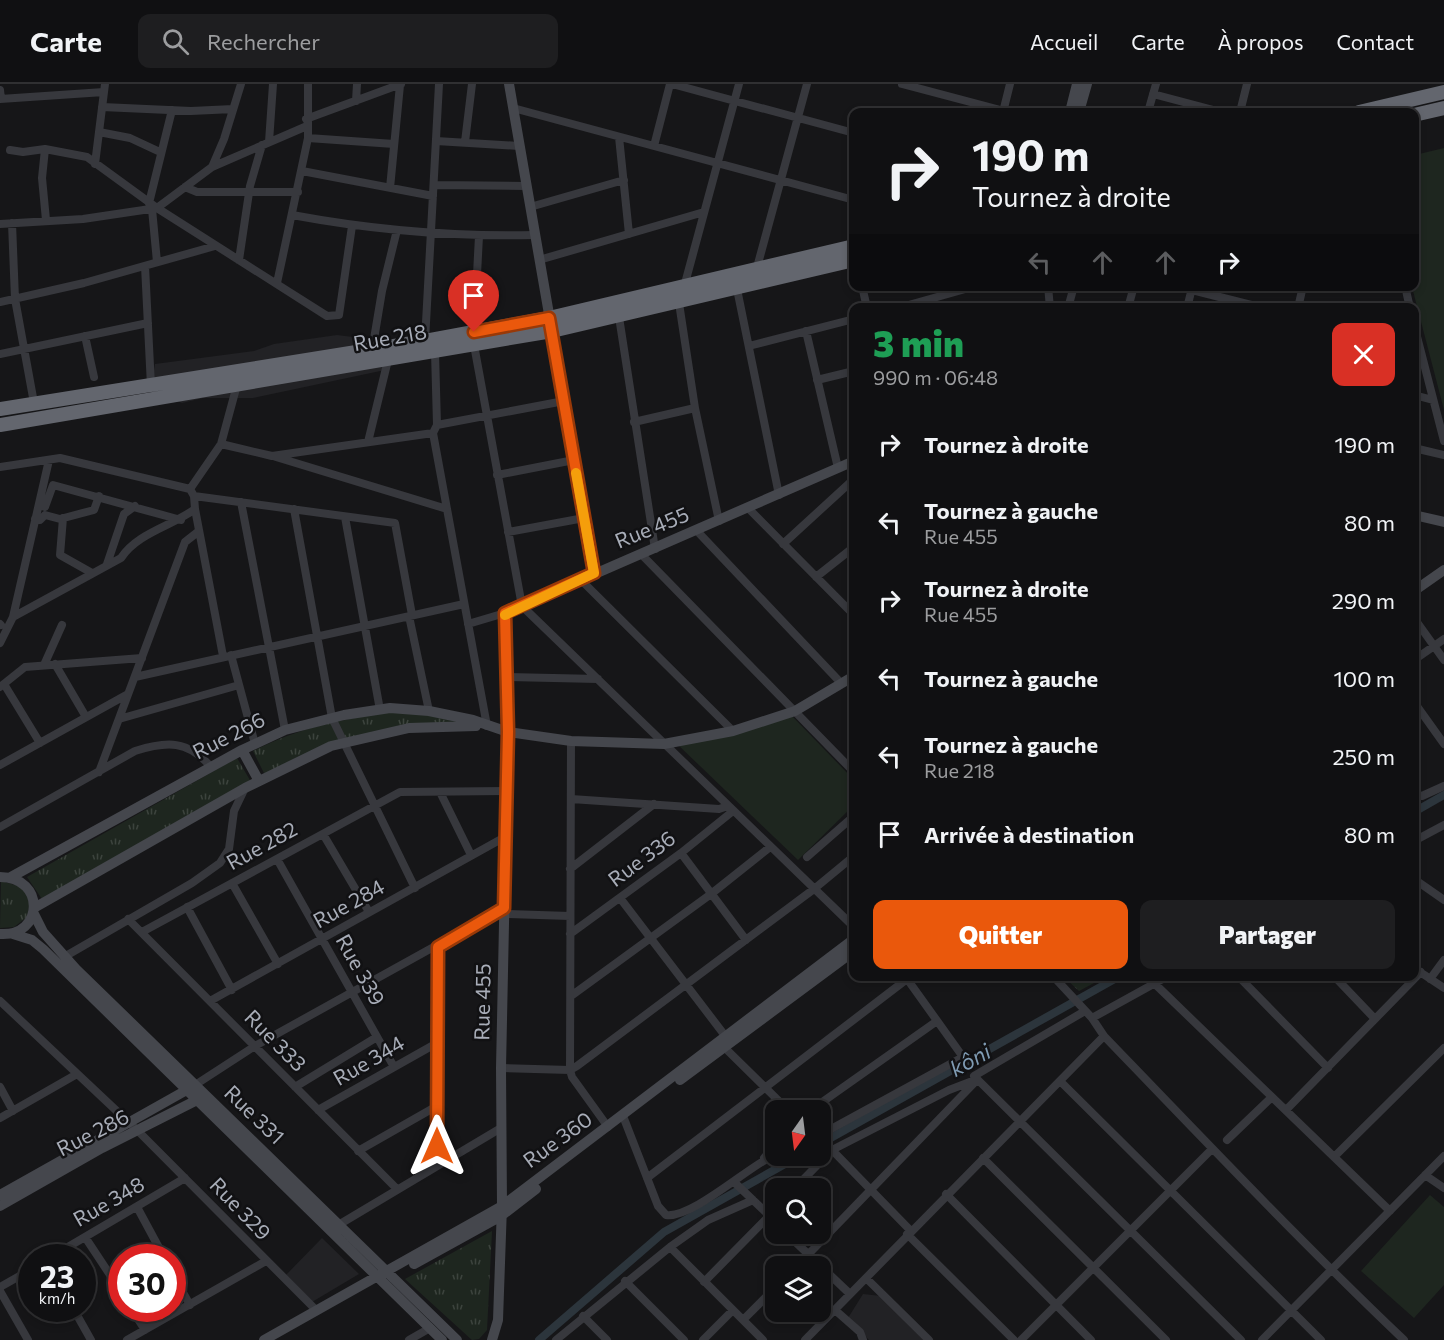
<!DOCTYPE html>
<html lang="fr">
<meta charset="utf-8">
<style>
:root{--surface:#101012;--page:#1e1e20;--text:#f1f3f6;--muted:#9c9d9f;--line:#303032;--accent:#ea580c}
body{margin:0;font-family:Commissioner,sans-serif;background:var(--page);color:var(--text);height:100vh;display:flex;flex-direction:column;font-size:22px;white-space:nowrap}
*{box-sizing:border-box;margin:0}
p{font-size:20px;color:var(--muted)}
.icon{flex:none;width:33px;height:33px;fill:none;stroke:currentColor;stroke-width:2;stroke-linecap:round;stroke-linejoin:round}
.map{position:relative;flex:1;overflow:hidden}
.drawer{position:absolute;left:849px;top:219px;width:570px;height:678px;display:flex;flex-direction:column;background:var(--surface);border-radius:12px;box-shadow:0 3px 9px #0003,0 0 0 2px var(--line)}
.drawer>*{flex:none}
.hud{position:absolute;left:849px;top:24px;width:570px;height:183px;border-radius:12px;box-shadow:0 3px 9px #0003,0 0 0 2px var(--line);background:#101012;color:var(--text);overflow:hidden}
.needle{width:39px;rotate:194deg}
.buttons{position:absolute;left:765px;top:1016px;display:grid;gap:12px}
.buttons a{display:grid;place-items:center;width:66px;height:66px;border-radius:12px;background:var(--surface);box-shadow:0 3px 9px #0003,0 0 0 2px var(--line);font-size:30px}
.speed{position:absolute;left:18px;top:1160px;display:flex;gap:12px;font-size:30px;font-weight:700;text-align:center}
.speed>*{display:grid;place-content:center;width:78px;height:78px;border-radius:50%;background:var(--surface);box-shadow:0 3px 9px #0003,0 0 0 2px var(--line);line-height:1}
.speed small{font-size:15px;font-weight:400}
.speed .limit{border:9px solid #d22;background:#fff;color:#111}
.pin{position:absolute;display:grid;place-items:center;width:51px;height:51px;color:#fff;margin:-62px -26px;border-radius:50% 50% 50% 0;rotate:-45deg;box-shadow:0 0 6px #0007}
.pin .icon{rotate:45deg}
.me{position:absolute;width:66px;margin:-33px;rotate:0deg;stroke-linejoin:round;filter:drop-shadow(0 0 4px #0008)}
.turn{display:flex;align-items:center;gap:21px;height:126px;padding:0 24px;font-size:27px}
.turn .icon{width:78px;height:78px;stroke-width:2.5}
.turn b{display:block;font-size:42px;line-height:51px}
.lanes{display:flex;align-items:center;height:57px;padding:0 24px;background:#0003;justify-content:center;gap:30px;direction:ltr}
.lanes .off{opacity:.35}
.round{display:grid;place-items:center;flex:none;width:63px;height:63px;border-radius:12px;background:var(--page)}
.summary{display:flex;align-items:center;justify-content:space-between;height:102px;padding:0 24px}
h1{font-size:36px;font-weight:800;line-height:45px;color:#1e9e55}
.primary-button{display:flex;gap:12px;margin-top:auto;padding:12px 24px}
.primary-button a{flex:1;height:69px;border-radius:12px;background:var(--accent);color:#fff;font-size:24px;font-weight:800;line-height:69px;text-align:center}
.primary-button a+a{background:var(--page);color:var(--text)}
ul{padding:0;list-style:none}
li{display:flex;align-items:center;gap:18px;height:78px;padding:0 24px}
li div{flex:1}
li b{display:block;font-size:22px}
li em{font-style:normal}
header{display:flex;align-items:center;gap:36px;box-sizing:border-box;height:84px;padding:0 30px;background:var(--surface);border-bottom:2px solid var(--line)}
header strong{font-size:28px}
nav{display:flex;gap:33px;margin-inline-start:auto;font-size:21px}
.search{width:420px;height:54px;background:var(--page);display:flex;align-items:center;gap:15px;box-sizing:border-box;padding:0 21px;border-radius:12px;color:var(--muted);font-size:22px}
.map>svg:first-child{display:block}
.built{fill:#222225}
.grass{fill:url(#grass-tufts)}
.cemetery{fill:url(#cemetery-stones)}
.garden{fill:#1e261f}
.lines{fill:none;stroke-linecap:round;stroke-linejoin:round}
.canal{stroke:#2c353c;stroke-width:8}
.street{stroke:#37383d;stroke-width:8}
.secondary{stroke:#45474d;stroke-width:10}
.highway{stroke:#63666e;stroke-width:14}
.route-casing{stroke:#983908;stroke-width:15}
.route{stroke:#ea580c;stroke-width:10}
.slow{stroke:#f59e0b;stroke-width:10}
.labels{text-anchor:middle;stroke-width:5;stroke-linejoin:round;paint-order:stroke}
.street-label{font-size:21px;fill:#a8adb8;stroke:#111113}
.water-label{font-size:22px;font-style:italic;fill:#7f9bb3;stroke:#111113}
</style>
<header>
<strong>Carte</strong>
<div class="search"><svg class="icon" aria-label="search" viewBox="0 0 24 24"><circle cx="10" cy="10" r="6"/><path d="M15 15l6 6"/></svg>Rechercher</div>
<nav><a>Accueil</a><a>Carte</a><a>À propos</a><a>Contact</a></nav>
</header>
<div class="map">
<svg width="1444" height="1256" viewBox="0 0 1444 1256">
<defs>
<pattern id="grass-tufts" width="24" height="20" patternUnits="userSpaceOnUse" patternTransform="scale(1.5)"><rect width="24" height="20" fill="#1e261f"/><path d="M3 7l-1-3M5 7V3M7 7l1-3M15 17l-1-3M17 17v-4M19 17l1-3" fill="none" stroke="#3c433d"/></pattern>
<pattern id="cemetery-stones" width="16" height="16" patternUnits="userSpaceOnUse" patternTransform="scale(1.5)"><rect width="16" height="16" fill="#1e261f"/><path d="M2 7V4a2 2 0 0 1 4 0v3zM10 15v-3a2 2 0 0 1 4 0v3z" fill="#3c433d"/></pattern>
</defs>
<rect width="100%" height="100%" fill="#161618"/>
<path class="built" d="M337 251 385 257V286L253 314H203L182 319 164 311 153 292 155 280 254 267 274 260Z
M322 1154 359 1190 312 1218 285 1192Z
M863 1210 881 1212 927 1256H869L848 1234Z"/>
<path class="grass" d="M389 628H410L466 637 380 648 265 691 253 667C299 644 338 636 389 628Z
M237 674 251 698 42 815 27 793Z
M1 797 22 803 30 817 27 833 14 843 0 844Z
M492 1147 487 1246 479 1255 472 1256 405 1195Z"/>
<path class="cemetery" d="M1064 893H1105L1079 907Z"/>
<path class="garden" d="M1444 64V326L1412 203 1414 202 1415 71Z
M792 632 853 695V722L798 776 676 659Z
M1430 1111 1444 1123V1201L1414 1234 1361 1187Z"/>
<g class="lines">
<path class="canal" d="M1414 728 1444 711
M820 1060 1120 892
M539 1256 664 1148 801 1071"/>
<path class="street" d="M672 0 854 49
M902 0 1008 28
M0 6 1 15
M1153 10 1221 28
M0 15 104 8
M356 17 357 0
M102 23 191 27 233 25
M513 24 854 116
M1003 28 1010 0
M1148 28 1156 0
M1240 28 1247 0
M306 35 401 0
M99 48 130 54 160 68
M619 53 629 150
M308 54 394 60
M436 57 519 62
M269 58 273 0
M465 58 472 0
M654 62 670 0
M45 65 42 94 46 136
M10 66 23 68 45 65 87 73 157 124 327 232 339 231 352 142
M95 80 105 0
M212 83 224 55 241 0
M302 87 433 112
M434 101 526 102
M185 103 197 108H298
M390 104 400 1
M149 119 172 26
M530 123 624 96
M152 125 157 178
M292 131C373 146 453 153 535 151
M12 139 15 215 34 319
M0 140 83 135 157 124 212 83 307 42
M239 176 250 102 262 61
M539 176 704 128
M145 182 151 302
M756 187 807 0
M277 199 308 54V0
M862 202 867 224
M1048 202 1050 224
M1393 202 1406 206
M1405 202 1410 224
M684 203 739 0
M737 205 779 411
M1192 206 1263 224
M0 218 84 199 215 162
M679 219 695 324 719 437
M898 224 976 202
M1068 224 1074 202
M1128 224 1134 202
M1187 224 1192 204
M1298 224 1303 202
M619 233 655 465
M1414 241 1444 357
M806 247 838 384
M474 248 479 152
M85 252 94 293
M374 255 382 207 397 146
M425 257 439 0
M474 261 522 522 854 843
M749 262 854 235
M435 268 437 341 433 349 487 642
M0 270 148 239
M817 296 854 287
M1414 311 1433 316
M634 338 695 324
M437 341 564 317
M368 358 388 276
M221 360 237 301
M1414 364 1444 371
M276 373 447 425
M0 383 60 374 190 405 194 412 195 425C172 442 137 449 121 474L13 533
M497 391 574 376
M190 405 221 360 272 372 433 349
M194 412 395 439 412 531
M241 418 285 646
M39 421 45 423 53 401 181 436
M748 424 854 531
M195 425 223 572
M294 425 332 634 415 804
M345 433 380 626
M63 434 60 471 92 489
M35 435 40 436 45 431 60 435 94 426 99 412
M697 447 841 599
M508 448 584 434
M783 460 854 395
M642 471 854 688
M107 480 124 430 135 422
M816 493 854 463
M580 495 733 647
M409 532 429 627
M1414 534 1444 576
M0 540 1 541
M468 540 505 529
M0 559 13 533 49 376
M231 571 255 660
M1414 576 1444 555
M55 580 86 633
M44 581 62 541
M135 593 464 520
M505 593 598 595
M4 600 40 659
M0 603 25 583 142 574
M1414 618 1444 660
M119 635 239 601
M571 657 570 986 572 993 608 1043
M0 681 128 610
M99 688 185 458 199 447
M440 708 471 771
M1414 710 1422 712 1444 702
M571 715 719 725 728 722
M0 743 135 667C167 657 188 656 211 683
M323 750 369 828
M1414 757 1444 741
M681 769 746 856
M807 773 854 732
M277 775 394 983
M570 785 654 720
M1414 795 1444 816
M232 799 278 880
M620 814 726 953
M187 823 232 906
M504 830 570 832
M128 835 397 1105
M142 848 400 708 506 707
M570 850 681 769 733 727
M64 873 192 799 220 779 229 765 234 727 245 704
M1414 884 1444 904
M1053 892 1092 934 1104 952C1203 1055 1301 1158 1404 1256
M1238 892 1328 984
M1334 892 1375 935
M1430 895 1444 876
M1155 900 1390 1127
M571 912 711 810 770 763
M0 917 138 1047 317 1227
M210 917 505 753
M1085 927 974 992 1241 1256
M1092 934 1168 892
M725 964 788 1026
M501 984 570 986 577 982 814 805 854 772
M1060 997 1321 1256
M195 1001 255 962 504 824
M0 1003 13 1027
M295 1003 377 953
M318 1026 437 959
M811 1026 937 937
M1286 1026 1421 888
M623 1032 658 1122 666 1131C692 1135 750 1081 776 1070
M0 1034 77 990
M820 1051 963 973 905 892
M1227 1056 1272 1013
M832 1066 910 1146
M358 1067 437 1022
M1334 1073 1444 964
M764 1074 776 1061
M983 1074 1166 1256
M437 1082 438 863
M1425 1091 1444 1104
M647 1094 907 895
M734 1098 776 1138
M795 1104 832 1066 949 1006 975 996
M946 1110 1091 1256
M137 1123 164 1173
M340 1140 501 1044
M786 1149 850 1210
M907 1150 1014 1256
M85 1153 122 1209
M670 1163 763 1256
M51 1173 185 1094
M797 1182 977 996
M172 1189 190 1221
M867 1195 929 1256
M625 1197 684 1256
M704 1198 776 1125
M0 1203 32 1185
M0 1207 28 1256
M73 1224 91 1256
M131 1224 145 1246
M835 1226 860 1248 863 1256
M583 1232 607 1256
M743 1236 776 1203
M127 1256 266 1177
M409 1256 430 1244
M556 1256 670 1163 708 1136 753 1116
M703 1256 733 1226
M805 1256 1104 952
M1021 1256 1212 1065
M1262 1256 1444 1072"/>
<path class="secondary" d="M509 0 594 489
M1070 28 1077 0
M1079 28 1087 0
M1414 431 1444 438
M1414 507 1444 486
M242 666 259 697
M0 793C46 793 44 853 0 850
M11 793 242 666 285 646 344 631 390 624 429 627 473 636 508 648 571 657 664 660 733 647 795 627 854 592
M34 824 245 704 331 662 409 644 476 642
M33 828 43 848 76 885 457 1256
M13 850 32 856 43 865 442 1256
M680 996 854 867
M0 1111 192 1003
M0 1122 102 1064 203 1013
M414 1180 501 1132 536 1105
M264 1256 502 1122 854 855
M492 1256 498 1236 502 1122 501 984 508 648 505 529 854 377"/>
<path class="highway" d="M1359 28 1444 8
M1414 31 1444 24
M0 325 425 257 549 234 854 162
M0 341 552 247 854 176"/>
</g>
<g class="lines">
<defs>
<path id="route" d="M437 1062 438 863 504 824 508 648 505 529 594 489 549 234 474 248"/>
</defs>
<use href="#route" class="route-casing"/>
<use href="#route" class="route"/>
<path class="slow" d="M505 531 594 489 576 389"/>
</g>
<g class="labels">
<g class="street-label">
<text transform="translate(390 254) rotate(-10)" y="7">Rue 218</text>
<text transform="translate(652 444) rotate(-22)" y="7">Rue 455</text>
<text transform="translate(229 652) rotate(-27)" y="7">Rue 266</text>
<text transform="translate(262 762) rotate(-29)" y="7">Rue 282</text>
<text transform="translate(642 775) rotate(-37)" y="7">Rue 336</text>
<text transform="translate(349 820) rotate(-29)" y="7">Rue 284</text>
<text transform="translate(360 886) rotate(61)" y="7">Rue 339</text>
<text transform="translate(483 918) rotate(-89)" y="7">Rue 455</text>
<text transform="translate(275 957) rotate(45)" y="7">Rue 333</text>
<text transform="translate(369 977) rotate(-30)" y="7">Rue 344</text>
<text transform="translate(254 1031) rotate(44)" y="7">Rue 331</text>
<text transform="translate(93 1049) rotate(-27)" y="7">Rue 286</text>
<text transform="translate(558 1056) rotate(-36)" y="7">Rue 360</text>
<text transform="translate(109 1118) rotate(-30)" y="7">Rue 348</text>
<text transform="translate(240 1125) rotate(46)" y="7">Rue 329</text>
</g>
<g class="water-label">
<text transform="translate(970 976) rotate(-29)" y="8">kôni</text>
</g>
</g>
</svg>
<div class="buttons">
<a><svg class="needle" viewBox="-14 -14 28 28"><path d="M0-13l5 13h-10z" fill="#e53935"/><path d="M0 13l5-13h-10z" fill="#9c9d9f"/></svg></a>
<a><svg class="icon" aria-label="search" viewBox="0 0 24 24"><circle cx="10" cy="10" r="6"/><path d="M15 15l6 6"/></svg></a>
<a><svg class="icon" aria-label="layers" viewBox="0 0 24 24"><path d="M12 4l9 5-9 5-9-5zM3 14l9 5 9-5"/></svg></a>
</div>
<div class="speed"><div>23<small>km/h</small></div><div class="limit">30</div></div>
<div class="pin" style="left:474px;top:248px;background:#d93025"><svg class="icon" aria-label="arrive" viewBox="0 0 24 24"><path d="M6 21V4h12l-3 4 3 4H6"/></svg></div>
<svg class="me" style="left:437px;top:1062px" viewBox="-20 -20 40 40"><path d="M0-17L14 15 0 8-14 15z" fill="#ea580c" stroke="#fff" stroke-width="4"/></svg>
<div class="hud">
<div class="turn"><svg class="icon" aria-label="right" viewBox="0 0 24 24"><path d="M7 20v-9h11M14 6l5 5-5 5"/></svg><div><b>190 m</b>Tournez à droite</div></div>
<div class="lanes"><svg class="icon off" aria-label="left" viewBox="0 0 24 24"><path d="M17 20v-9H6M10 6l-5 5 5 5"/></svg><svg class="icon off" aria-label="ahead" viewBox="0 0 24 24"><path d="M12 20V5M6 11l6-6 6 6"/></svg><svg class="icon off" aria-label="ahead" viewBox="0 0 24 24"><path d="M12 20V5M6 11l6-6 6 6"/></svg><svg class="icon" aria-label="right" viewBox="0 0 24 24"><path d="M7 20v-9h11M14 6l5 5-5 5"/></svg></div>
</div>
<section class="drawer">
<div class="summary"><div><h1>3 min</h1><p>990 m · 06:48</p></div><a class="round" style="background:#d93025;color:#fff"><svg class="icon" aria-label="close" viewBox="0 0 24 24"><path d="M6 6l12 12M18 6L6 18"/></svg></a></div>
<ul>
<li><svg class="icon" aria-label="right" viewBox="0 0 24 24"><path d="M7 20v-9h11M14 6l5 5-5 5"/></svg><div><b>Tournez à droite</b></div><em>190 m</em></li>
<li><svg class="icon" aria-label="left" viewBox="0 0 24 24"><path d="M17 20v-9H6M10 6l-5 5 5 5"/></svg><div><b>Tournez à gauche</b><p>Rue 455</p></div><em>80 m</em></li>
<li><svg class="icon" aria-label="right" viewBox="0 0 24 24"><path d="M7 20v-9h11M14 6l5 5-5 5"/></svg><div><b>Tournez à droite</b><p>Rue 455</p></div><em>290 m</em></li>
<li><svg class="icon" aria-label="left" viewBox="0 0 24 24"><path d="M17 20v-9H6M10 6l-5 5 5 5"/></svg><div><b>Tournez à gauche</b></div><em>100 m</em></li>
<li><svg class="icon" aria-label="left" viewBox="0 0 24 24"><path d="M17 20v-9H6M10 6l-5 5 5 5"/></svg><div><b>Tournez à gauche</b><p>Rue 218</p></div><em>250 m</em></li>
<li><svg class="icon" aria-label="arrive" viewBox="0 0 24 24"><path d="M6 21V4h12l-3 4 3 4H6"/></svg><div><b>Arrivée à destination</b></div><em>80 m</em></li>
</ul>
<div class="primary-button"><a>Quitter</a><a>Partager</a></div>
</section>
</div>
